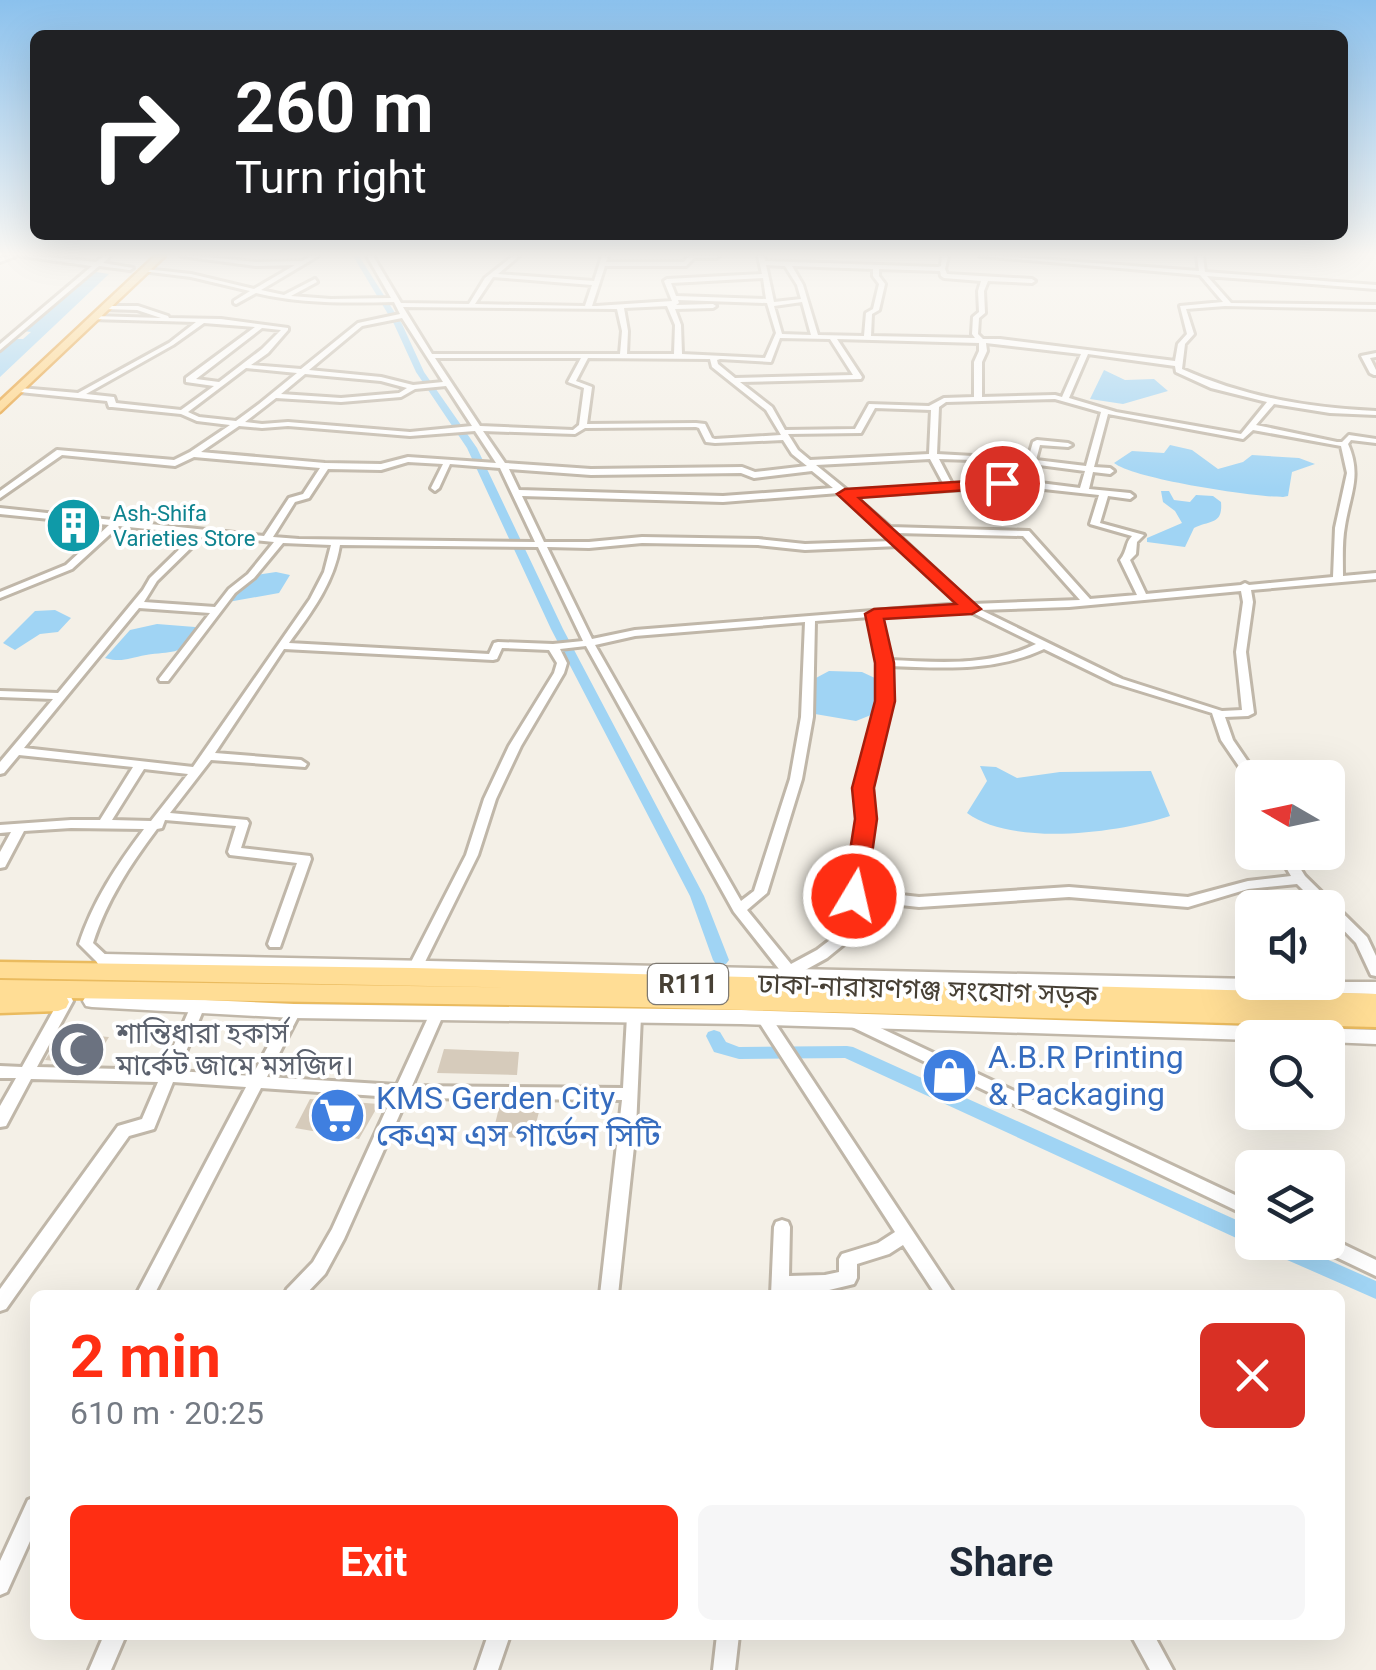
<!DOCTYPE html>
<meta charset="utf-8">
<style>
:root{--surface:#fff;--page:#f6f6f7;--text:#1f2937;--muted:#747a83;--accent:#ff2e13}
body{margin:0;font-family:Roboto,"Noto Sans Bengali",sans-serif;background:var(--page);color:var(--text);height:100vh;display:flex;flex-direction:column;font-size:38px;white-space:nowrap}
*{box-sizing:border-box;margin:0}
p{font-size:32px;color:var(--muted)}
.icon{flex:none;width:55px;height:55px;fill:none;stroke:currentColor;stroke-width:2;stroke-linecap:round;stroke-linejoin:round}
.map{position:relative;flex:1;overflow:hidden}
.drawer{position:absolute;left:30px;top:1290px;width:1315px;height:350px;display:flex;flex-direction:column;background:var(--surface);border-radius:15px;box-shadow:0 10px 40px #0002}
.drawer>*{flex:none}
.hud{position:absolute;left:30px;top:30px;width:1318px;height:210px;border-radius:15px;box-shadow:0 10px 40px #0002;background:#202124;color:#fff;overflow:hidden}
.needle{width:65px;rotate:279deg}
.buttons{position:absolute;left:1235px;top:760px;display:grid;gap:20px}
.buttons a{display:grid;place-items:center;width:110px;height:110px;border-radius:15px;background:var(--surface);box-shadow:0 10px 40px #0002;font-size:50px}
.pin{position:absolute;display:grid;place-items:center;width:85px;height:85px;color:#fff;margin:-42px;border:5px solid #fff;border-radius:50%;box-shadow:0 2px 10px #0007}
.me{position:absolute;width:110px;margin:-55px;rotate:9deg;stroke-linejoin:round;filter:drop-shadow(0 0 8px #0008)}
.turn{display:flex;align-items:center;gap:35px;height:210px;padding:0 40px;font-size:45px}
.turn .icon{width:130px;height:130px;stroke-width:2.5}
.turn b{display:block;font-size:70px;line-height:85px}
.round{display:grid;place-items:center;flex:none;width:105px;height:105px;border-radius:15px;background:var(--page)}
.headline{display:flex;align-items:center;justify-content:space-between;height:170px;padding:0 40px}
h1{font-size:60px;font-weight:700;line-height:75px;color:var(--accent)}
.cta{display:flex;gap:20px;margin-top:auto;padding:20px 40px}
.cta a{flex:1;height:115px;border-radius:15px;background:var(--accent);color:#fff;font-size:40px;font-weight:700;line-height:115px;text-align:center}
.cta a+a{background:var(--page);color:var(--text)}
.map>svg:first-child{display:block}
.water{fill:#a0d4f4}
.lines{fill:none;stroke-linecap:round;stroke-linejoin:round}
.canal{fill:#a0d4f4;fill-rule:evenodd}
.building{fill:#d6cbbb}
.minor-casing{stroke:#c0b7a9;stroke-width:6}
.tertiary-casing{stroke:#c0b7a9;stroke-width:5}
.primary-casing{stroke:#eabb5f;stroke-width:5}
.trunk-casing{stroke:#e59c30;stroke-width:5}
.minor{fill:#fff;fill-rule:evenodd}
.tertiary{fill:#fff;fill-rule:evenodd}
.primary{fill:#ffdd95;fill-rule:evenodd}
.trunk{fill:#ffd27e;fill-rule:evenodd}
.route{fill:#ff2e13;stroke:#a61e0c;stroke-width:2.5}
.labels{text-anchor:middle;stroke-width:8;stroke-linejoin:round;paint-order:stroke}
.far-culture-label{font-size:22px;fill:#0d838f;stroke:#fff;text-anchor:start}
.shield{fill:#fff;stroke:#7e7972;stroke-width:2.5}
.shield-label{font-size:25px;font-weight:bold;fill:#474035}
.street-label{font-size:28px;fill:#474035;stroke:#fff}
.worship-label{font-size:28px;fill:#5b616d;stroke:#fff;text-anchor:start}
.near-shop-label{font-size:32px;fill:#366cbe;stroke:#fff;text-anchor:start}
</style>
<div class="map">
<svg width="1376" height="1670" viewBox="0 0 1376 1670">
<rect width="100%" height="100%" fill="#f4f0e7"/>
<path class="water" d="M96 272 109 274 0 377V352L14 339H23L31 332 23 331Z
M1104 370 1125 380 1154 379 1168 391 1123 404 1090 399Z
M1170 445 1192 450 1218 469 1243 462 1252 455 1299 458 1315 464 1292 472 1288 496 1283 497C1254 497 1134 479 1114 463L1132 451 1164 453Z
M1161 491H1169L1174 500 1190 502 1196 495 1213 496 1221 502C1223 525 1210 520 1194 528L1185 547 1147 542V538L1182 523 1175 511 1163 502Z
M276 572 290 575 279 593 228 602 256 575Z
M55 610 71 618 58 632 40 634 15 650 3 643 35 611Z
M157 624 195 627 196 633C181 656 171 651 146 655 129 658 122 663 105 658L130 630Z
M829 671 862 672 877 679 880 703 876 713 856 721 815 714 811 708 814 679Z
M980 766 996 767 1017 778 1060 772 1151 771 1170 816C1117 833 1014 847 967 813L987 781Z"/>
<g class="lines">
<path class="canal" d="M353 256H359L402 324 424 372 477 448 563 629 704 896 729 960 726 964H716L713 960 690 896 551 629 467 448 416 372 394 324Z
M714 1030 720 1032 726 1042 739 1047 847 1046 853 1047 1252 1227V1242H1257L1252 1244 1245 1242 845 1058 739 1059 714 1052 706 1036 708 1032Z
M1258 1242H1288L1376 1281V1299L1260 1248Z"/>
</g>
<path class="building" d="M63 1033 109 1037 92 1065 45 1060Z
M444 1049 519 1052 517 1075 437 1073Z
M310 1099 379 1104 359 1139 295 1128Z
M500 1104 540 1108 532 1139 492 1136Z"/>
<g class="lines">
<defs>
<path id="minor" d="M8 256H16L0 262V258Z
M22 256H37L96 262 104 256H110L103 263 133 268 130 270 99 266 0 350V344L92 266Z
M181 256H196L256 262 302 261 311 256H318L261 290 284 295 315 279 317 282 291 296 331 299 391 298 367 256H373L401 303 469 304 485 278 513 256H519L498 274 594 281 602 256H608L606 262H684L689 256H719L716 258H694L686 266H605L592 306H596L672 301 664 281 667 279 762 274 758 256H764L765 261 938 267 941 266 942 256H948L945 269 947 274 1032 279 1035 281 1032 283 988 281 984 291 985 313 979 318 978 334 983 339H1000L1175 361 1178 344 1187 334 1180 306 1223 302 1200 275 980 256H1000L1199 271 1197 256H1203L1205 272 1376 285V289L1207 276 1231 303 1376 305V309L1225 306 1186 309 1194 334 1185 344 1182 369C1245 397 1308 408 1376 411V415L1330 413 1274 404 1256 425 1337 442H1342L1349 435 1376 439V443L1351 440 1348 444C1362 476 1350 494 1345 526 1342 542 1343 559 1343 576L1376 573V579L1251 590 1253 602 1246 652 1254 713 1248 716 1225 717 1233 740 1259 778H1252V782L1249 781 1221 740 1212 713 1114 683 1044 649C995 672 942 668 889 666L891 701 869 789 872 819 865 891 919 897 1069 887 1188 897 1248 881 1291 876 1277 852H1290L1305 876 1367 937 1376 956V976L1371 975 1356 943 1328 914V908H1321L1297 884 1248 889 1188 907 1069 897 919 907 864 901 859 932 827 958 798 974 796 978H786L734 912 586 646 560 649 567 663 564 673 521 746 496 799 478 855 421 970H411L409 966 466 855 484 799 509 746 554 673 557 663 549 650 502 648 497 659 493 660 284 649 215 753 301 760 307 764 305 767 211 760 170 813 247 820 249 823 241 848 310 856 311 859 280 947H270L268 944 297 863 230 855 228 852 236 826 165 820 162 828 157 829C130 865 107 900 93 943L111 960 109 964H99L79 944C93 901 117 865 144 829L71 828 24 831 5 867 0 868V852L11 832 0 833V825L71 820H100L133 767 19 755 4 773 0 774V762L53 699 0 697V691L58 693 143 590 150 578 195 534 119 526 72 569 0 598V592L66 565 109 525 0 514V508L264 536 289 498 303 494 320 468 194 457 175 466 62 455 0 498V491L57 450 174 460 190 452 230 425 197 421 181 414 112 407H109L107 401 20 392 16 390 20 388 78 393 169 343 196 322 91 319V317L93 316 161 318 137 310 103 309V307L105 306H138L168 316 169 318 221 319 288 328V330L268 353 251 365 301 369 358 323 400 314 394 302C347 303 302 304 256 293L236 304 234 303V301L250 291 191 277 142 271 145 269 191 274 254 289 295 265 256 266ZM766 265 785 266 797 285 801 299 774 302ZM792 266 873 269V276L879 284 873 309 866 313 864 336 818 335 803 285ZM879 269 940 271 941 276 944 278 981 281 978 291 979 312 973 317 972 334 975 338 871 336 872 314 879 310 885 284 879 276ZM493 277 592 285 585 306 475 304ZM763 278 766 299 676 296 671 283ZM678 300 767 303 776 333 765 358 682 354 681 325 675 309 713 308 716 306 713 304 676 305 679 303ZM802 302 811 335 782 334 774 306ZM667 306 675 325 674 354H627L628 331 624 308ZM403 307 617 309 622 331 620 354H432ZM402 318 443 382 413 385 381 377 309 370 362 326ZM204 323 255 327 186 378V382L214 386 181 410 116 403 114 397 86 394 173 345ZM262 328 281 330 262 349 219 382 196 379ZM780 338 830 339 853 375 735 378 718 364 717 360 720 359 771 362ZM837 339 979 343V351L974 362V397L944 398 929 406 869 404 855 429 785 430 772 407 740 382 861 379 862 377ZM986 343 1081 354 1062 397 1055 395 982 397V362L987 351ZM1088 354 1175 366 1176 372 1211 388 1267 402 1241 434 1116 412 1069 398ZM435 358H581L568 382 584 388 579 425 573 430 480 426ZM588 358 710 359 712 367 766 410 781 435 715 439 712 438 705 424 696 423 587 424 592 387 576 381ZM246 368 297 373 259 404 236 421 199 417 188 412ZM305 374 381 381 407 388 399 393 341 398 281 394ZM446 386 472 426 410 432 288 422 262 424 245 422 276 398 341 402 401 397 415 389ZM1055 399 1101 412 1086 466 1036 460 1040 445 1068 447 1072 445 1068 443 1037 440 1033 442 1028 459 937 454 939 407 946 402ZM875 408 931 410 929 454 810 460 798 450 788 434 861 433ZM1108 414 1243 439 1253 430 1341 446 1347 473 1335 528 1333 577 1249 585 1245 583 1241 585 1146 594 1130 560 1136 554 1137 542 1144 535 1100 523 1108 496 1130 499 1134 496 1130 493 1089 489 1093 472 1110 474 1114 471 1110 468 1094 467ZM239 426 262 428 288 426 410 436 475 431 496 463 408 457 381 464 325 463 201 452ZM696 427 699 428 706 442 715 443 783 440 792 454 807 466 755 472 742 467 591 469 505 463 483 431 575 434 585 428ZM930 459 944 485 848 491 816 465ZM939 459 1008 461 1085 471 1080 488 1015 480 952 484ZM408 462 443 464 431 488 435 491 439 488 450 464 500 468 535 542 299 539 273 537 295 502 309 498 328 469 381 470ZM509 469 591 475 741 473 754 478 812 471 833 488 723 496 519 490ZM1015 486 1099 495 1090 524 1132 536C1125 543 1128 550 1120 560L1137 595 1090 599 1029 531 890 527 854 496ZM839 493 893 541 805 544 758 539 642 537 589 542H544L522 496 723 502ZM896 533 1023 536 1080 600 972 604ZM204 535 274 542 248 574 229 589 215 607 144 602 157 581ZM283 543 331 545 324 572 310 599 193 767 24 748 139 608 210 613 159 679 160 681H168L235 593 254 578ZM642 543 758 545 805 550 899 546 961 604 635 630 592 639 547 547 589 548ZM340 545 538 547 583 641 553 644 498 642 494 643 489 654 289 643C311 613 334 583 340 545ZM1241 591 1243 602 1236 652 1242 710 1222 711 1122 679 981 610 1069 607ZM967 610 1036 644C989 667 939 662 889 660L879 616ZM870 617 879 663V701L857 789 860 819 852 891 848 895 851 898 847 927 817 950 791 964 747 910 767 893 802 779 813 717 815 621ZM805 622 801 717 790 779 754 891 741 901 595 645 635 636ZM144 769 188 774 151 821 112 820Z
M1376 353V357L1370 358 1376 370V375H1374L1370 373 1361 356Z
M66 996 71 997 73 1001 37 1067 163 1070 190 1008 192 1004 197 1003 202 1004 204 1008 178 1071 252 1076 289 1007 294 1006 299 1007 301 1011 267 1077 397 1085 432 1009 437 1007 442 1009 444 1013 412 1086 623 1088 627 1016 629 1012 634 1010 639 1012 641 1016 636 1128 618 1295H600L622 1100 407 1098 344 1239 325 1274 305 1295H284L287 1289 313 1262 332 1229 392 1097 261 1088 154 1295H136L246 1087 173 1082 154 1129 129 1136 6 1309 0 1311V1289L118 1126 142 1119 158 1082 31 1079 6 1126 0 1127V1106L16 1078H0V1066L22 1067 61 997Z
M764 1012 769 1014 955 1295H936L903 1245 889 1254 857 1264V1278L854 1284 825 1291 789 1292V1295H771L774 1227 776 1222 782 1220 788 1222 790 1227 789 1276 825 1275 839 1272V1259L842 1254 878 1243 895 1232 759 1022 757 1018 759 1014Z
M855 1016 1252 1203V1218L850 1026 848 1022 850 1018Z
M1328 1237 1376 1260V1276L1315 1247 1313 1242H1328Z
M35 1497V1530L7 1592 0 1595V1561L28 1500Z
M104 1635H126L111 1670H89Z
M488 1635H510L498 1670H476Z
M717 1635H739L735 1670H713Z
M1131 1635H1154L1173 1670H1150Z"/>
<path id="tertiary" d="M104 954 1252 979V982H1376V994L104 966 98 964 96 960 98 956Z
M92 995 294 1004 741 1010 1376 1030V1044L1328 1042V1038H1252V1040L741 1024 294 1018 92 1007 86 1006 83 1001 86 996Z"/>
<path id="primary" d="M0 962 413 968 1376 994V1027L638 1007 67 998 69 1002 66 1008 58 1011 0 1013V980L537 988 0 978Z"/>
<path id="trunk" d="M155 256H165L0 412V401Z"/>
</defs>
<use href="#minor" class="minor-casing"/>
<use href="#tertiary" class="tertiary-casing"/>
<use href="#primary" class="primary-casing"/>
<use href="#trunk" class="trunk-casing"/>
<use href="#minor" class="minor"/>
<use href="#tertiary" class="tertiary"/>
<use href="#primary" class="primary"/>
<use href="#trunk" class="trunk"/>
</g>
<linearGradient id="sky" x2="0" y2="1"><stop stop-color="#8bc1ed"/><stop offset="0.52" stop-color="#faf8f4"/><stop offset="1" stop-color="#faf8f4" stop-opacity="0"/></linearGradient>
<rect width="1376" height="489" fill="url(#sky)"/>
<path class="route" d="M1002 479 1008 480V487L859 498 981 609 972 614 884 619 894 663 895 701 874 788 877 819 866 896 854 904 846 901 843 896 855 819 852 788 875 701V663L865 614 874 609 956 604 837 494 845 489Z"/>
<defs>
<symbol id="building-disc" viewBox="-11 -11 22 22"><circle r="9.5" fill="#0f9aa8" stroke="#fff"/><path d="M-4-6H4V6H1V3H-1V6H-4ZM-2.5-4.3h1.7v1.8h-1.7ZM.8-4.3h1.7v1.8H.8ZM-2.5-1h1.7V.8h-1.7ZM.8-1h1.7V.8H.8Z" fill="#fff"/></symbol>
<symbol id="mosque-disc" viewBox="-11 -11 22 22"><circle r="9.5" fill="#6b7280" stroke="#fff"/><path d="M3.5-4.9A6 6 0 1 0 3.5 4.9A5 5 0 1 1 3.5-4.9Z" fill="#fff"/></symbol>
<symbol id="shop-disc" viewBox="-11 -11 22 22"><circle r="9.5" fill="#3f7fe0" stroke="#fff"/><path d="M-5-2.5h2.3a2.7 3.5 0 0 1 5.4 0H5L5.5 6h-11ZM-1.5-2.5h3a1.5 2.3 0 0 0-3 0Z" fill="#fff"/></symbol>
<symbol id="supermarket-disc" viewBox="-11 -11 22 22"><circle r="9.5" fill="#3f7fe0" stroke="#fff"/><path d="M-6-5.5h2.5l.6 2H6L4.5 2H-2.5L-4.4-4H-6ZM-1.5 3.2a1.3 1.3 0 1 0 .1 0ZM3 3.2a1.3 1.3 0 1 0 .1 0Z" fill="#fff"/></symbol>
</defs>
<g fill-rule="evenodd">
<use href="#building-disc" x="42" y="494" width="63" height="63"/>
<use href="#mosque-disc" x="46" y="1018" width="63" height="63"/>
<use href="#shop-disc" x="918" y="1044" width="63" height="63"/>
<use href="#supermarket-disc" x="306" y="1084" width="63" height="63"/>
</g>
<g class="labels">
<g class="far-culture-label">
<text x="113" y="521">Ash-Shifa<tspan x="113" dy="25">Varieties Store</tspan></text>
</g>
<rect class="shield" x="648" y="964" width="80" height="40" rx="8"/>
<g class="shield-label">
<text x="688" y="993">R111</text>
</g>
<g class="street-label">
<text transform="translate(928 989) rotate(2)" y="10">ঢাকা-নারায়ণগঞ্জ সংযোগ সড়ক</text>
</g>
<g class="worship-label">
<text x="116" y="1043">শান্তিধারা হকার্স<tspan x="116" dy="32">মার্কেট জামে মসজিদ।</tspan></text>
</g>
<g class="near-shop-label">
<text x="988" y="1068">A.B.R Printing<tspan x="988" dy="37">&amp; Packaging</tspan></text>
<text x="376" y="1109">KMS Gerden City<tspan x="376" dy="37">কেএম এস গার্ডেন সিটি</tspan></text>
</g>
</g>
</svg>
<div class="buttons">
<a><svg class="needle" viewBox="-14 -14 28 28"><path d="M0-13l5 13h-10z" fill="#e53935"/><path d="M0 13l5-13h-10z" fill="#747a83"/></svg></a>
<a><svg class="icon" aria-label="sound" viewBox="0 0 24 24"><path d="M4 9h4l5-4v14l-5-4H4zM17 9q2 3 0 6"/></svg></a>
<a><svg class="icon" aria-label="search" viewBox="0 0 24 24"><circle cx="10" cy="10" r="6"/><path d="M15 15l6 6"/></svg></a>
<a><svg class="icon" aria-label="layers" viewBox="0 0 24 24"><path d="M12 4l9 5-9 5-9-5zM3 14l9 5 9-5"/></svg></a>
</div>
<div class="pin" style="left:1002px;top:483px;background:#d93025"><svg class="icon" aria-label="arrive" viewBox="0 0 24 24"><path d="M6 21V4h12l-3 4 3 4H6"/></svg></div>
<svg class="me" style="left:854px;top:896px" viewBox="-20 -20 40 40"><circle r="17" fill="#ff2e13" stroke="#fff" stroke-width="3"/><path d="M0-11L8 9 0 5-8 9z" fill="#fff"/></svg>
<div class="hud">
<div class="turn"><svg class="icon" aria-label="right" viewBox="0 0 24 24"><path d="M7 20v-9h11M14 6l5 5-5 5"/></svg><div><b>260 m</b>Turn right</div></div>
</div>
<section class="drawer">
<div class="headline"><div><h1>2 min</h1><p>610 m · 20:25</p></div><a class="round" style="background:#d93025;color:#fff"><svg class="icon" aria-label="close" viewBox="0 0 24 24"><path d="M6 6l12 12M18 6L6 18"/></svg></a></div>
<div class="cta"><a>Exit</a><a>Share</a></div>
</section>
</div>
